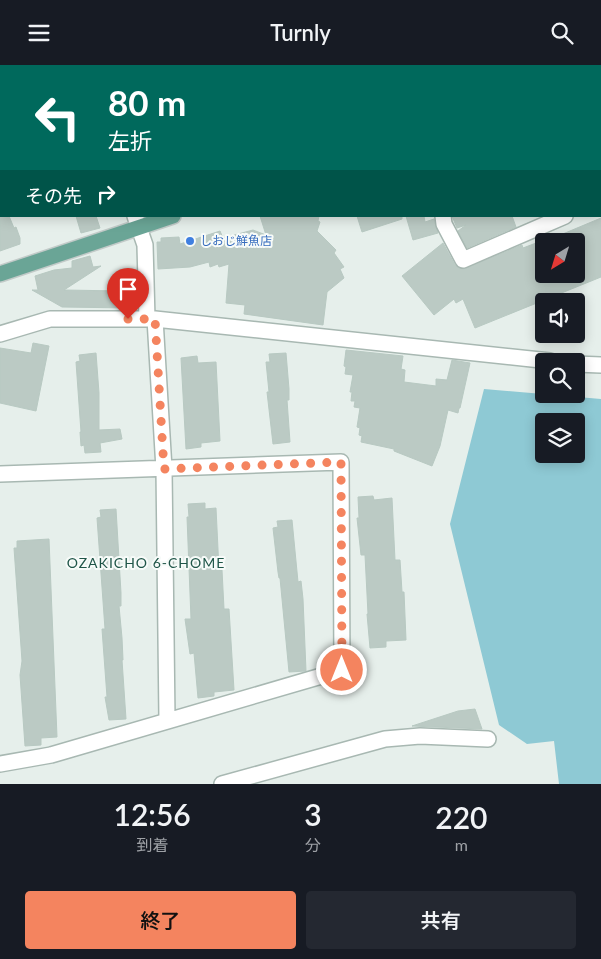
<!DOCTYPE html>
<html lang="ja">
<meta charset="utf-8">
<style>
:root{--surface:#171b24;--page:#242831;--text:#f1f3f6;--muted:#9ea1a6;--accent:#f4845f}
body{margin:0;font-family:Lato,"Noto Sans JP",sans-serif;background:var(--page);color:var(--text);height:100vh;display:flex;flex-direction:column;font-size:19px;white-space:nowrap}
*{box-sizing:border-box;margin:0}
p{font-size:16px;color:var(--muted)}
.icon{flex:none;width:28px;height:28px;fill:none;stroke:currentColor;stroke-width:2;stroke-linecap:round;stroke-linejoin:round}
.map{position:relative;height:719px;overflow:hidden}
.details{display:flex;flex-direction:column;background:var(--surface);flex:1}
.details>*{flex:none}
.hud{position:absolute;left:0px;top:0px;width:601px;height:152px;box-shadow:0 2px 12px #0003;background:#00695c;color:#fff;overflow:hidden}
.needle{width:32px;rotate:218deg}
.tools{position:absolute;left:535px;top:168px;display:grid;gap:10px}
.tools a{display:grid;place-items:center;width:50px;height:50px;border-radius:5px;background:var(--surface);box-shadow:0 2px 12px #0003;font-size:25px}
.pin{position:absolute;display:grid;place-items:center;width:42px;height:42px;color:#fff;margin:-51px -21px;border-radius:50% 50% 50% 0;rotate:-45deg;box-shadow:0 0 5px #0007}
.pin .icon{rotate:45deg}
.me{position:absolute;width:55px;margin:-28px;rotate:0deg;stroke-linejoin:round;filter:drop-shadow(0 0 4px #0008)}
.turn{display:flex;align-items:center;gap:18px;height:105px;padding:0 25px;font-size:22px}
.turn .icon{width:65px;height:65px;stroke-width:2.5}
.turn b{display:block;font-size:35px;line-height:42px}
.then{display:flex;align-items:center;height:48px;padding:0 25px;background:#0003;gap:10px;font-size:19px}
.eta{display:flex;justify-content:space-evenly;align-items:center;height:85px;text-align:center}
.eta b{font-size:30px;font-weight:600;line-height:35px}
.button{display:flex;gap:10px;margin-top:auto;padding:10px 25px}
.button a{flex:1;height:58px;border-radius:5px;background:var(--accent);color:#111;font-size:20px;font-weight:600;line-height:58px;text-align:center}
.button a+a{background:var(--page);color:var(--text)}
header{display:flex;justify-content:space-between;align-items:center;height:65px;padding:0 25px;background:var(--surface);font-size:22px;font-weight:600}
.map>svg:first-child{display:block}
.water{fill:#8ec9d4;fill-rule:evenodd}
.building{fill:#bbcac4;stroke:#b8c9c2}
.lines{fill:none;stroke-linecap:round;stroke-linejoin:round}
.minor-casing{stroke:#a8b8b2;stroke-width:18}
.major-casing{stroke:#c2cac8;stroke-width:18}
.minor{stroke:#fff;stroke-width:15}
.major{stroke:#6aa596;stroke-width:15}
.route{stroke:#f4845f;stroke-width:9;stroke-dasharray:0 16.2}
.shop-dot{fill:#3f7fe0;stroke:#f7fbf9;stroke-width:2}
.labels{text-anchor:middle;stroke-width:4;stroke-linejoin:round;paint-order:stroke}
.shop-label{font-size:12px;fill:#366cbe;stroke:#f7fbf9;text-anchor:start}
.neighbourhood-label{font-size:14px;letter-spacing:1px;fill:#1f5548;stroke:#f7fbf9}
</style>
<header><svg class="icon" aria-label="menu" viewBox="0 0 24 24"><path d="M4 6h16M4 12h16M4 18h16"/></svg>Turnly<svg class="icon" aria-label="search" viewBox="0 0 24 24"><circle cx="10" cy="10" r="6"/><path d="M15 15l6 6"/></svg></header>
<div class="map">
<svg width="601" height="719" viewBox="0 0 601 719">
<rect width="100%" height="100%" fill="#e6efeb"/>
<path class="water" d="M484 324 601 334V719H559L554 676 527 679 499 660 450 459ZM544 356H576V389H544Z"/>
<path class="building" d="M0 131H1V151H9L14 163 16 162 20 173V179L0 186Z
M76 151H96L100 163 81 168Z
M260 151H319L318 156 320 157 317 166 336 185 334 188 344 202 340 204 344 213 327 227 323 260 244 249 245 240 226 238 229 199 219 202 218 199 210 202 209 197 190 202 158 204 157 177H161V173L179 172 180 179 220 166 223 173 253 165 266 170Z
M357 151H402V154L362 167Z
M406 151H424L425 157 434 154 438 168 413 175Z
M452 151H512L516 162 467 183 458 166 466 160 457 163Z
M601 153V212L475 263 463 234 456 238 454 234 434 250 402 211 443 178 455 200 463 204 522 180 523 183 544 175V209H576V176H546Z
M90 191 93 202 101 201 64 225 121 226V229H130V243L62 242 32 225H38L35 211 54 205 72 203V196Z
M33 278 49 281 36 346 0 338V283L31 288Z
M346 285 403 291 401 304 405 305 404 317 436 321V314L447 315 452 295 470 298 460 343H459L458 348 448 345 440 381 432 401 394 386V384L361 377 362 371 359 370 360 363 357 362 360 343 354 342 355 336H351L352 327H350L353 310 345 309 346 302 344 301Z
M96 288 99 328V365L120 364 122 374 100 378 101 387 85 388 84 380 81 381 80 367H81L76 297 80 296 79 290Z
M286 288 289 324V335H287L290 377 273 379 267 327H269L266 297H270L269 289Z
M197 291 198 298 216 297 220 376 201 378V382L186 384 181 293Z
M373 431 374 435 392 433 395 495H400L402 527H404L406 575 386 576V582L370 583 367 549H368L365 490H361L357 453H359L358 432Z
M205 438V444L216 443 219 505H222L224 544H229L234 625 214 627V631L198 633 194 588 190 589 185 554H191L187 452H189L188 439Z
M116 444 121 528V541H119L122 573 123 595H122L126 654 109 655 105 632H107L102 564H105L97 453 101 452 100 445Z
M292 455 298 517 301 516 303 534 306 606 289 607 280 513H279L278 507 273 463 278 462 277 456Z
M49 474 57 672 41 673V680L25 681 20 610 22 596 14 483H17V476Z
M475 644 482 664 412 661 458 646Z"/>
<g class="lines">
<defs>
<path id="minor" d="M110 0V1
M424 0V1
M0 98 1 97
M135 151 145 180 147 254
M443 151 444 159 463 195 565 151
M155 254 164 404 167 655
M0 269 50 254H155L550 296
M576 299 601 300
M0 409 341 397 342 605 51 690 0 699
M222 719 385 674 420 671 488 674"/>
<path id="major" d="M600 9 601 8
M0 209 173 151"/>
</defs>
<use href="#minor" class="minor-casing"/>
<use href="#major" class="major-casing"/>
<use href="#minor" class="minor"/>
<use href="#major" class="major"/>
</g>
<g class="lines">
<path class="route" d="M128 254H155L164 404 341 397 342 605"/>
</g>
<circle class="shop-dot" cx="190" cy="176" r="5"/>
<g class="labels">
<g class="shop-label">
<text x="200" y="180">しおじ鮮魚店</text>
</g>
<g class="neighbourhood-label">
<text x="146" y="503">OZAKICHO 6-CHOME</text>
</g>
</g>
</svg>
<div class="tools">
<a><svg class="needle" viewBox="-14 -14 28 28"><path d="M0-13l5 13h-10z" fill="#e53935"/><path d="M0 13l5-13h-10z" fill="#9ea1a6"/></svg></a>
<a><svg class="icon" aria-label="sound" viewBox="0 0 24 24"><path d="M4 9h4l5-4v14l-5-4H4zM17 9q2 3 0 6"/></svg></a>
<a><svg class="icon" aria-label="search" viewBox="0 0 24 24"><circle cx="10" cy="10" r="6"/><path d="M15 15l6 6"/></svg></a>
<a><svg class="icon" aria-label="layers" viewBox="0 0 24 24"><path d="M12 4l9 5-9 5-9-5zM3 14l9 5 9-5"/></svg></a>
</div>
<div class="pin" style="left:128px;top:254px;background:#d93025"><svg class="icon" aria-label="arrive" viewBox="0 0 24 24"><path d="M6 21V4h12l-3 4 3 4H6"/></svg></div>
<svg class="me" style="left:342px;top:605px" viewBox="-20 -20 40 40"><circle r="17" fill="#f4845f" stroke="#fff" stroke-width="3"/><path d="M0-11L8 9 0 5-8 9z" fill="#fff"/></svg>
<div class="hud">
<div class="turn"><svg class="icon" aria-label="left" viewBox="0 0 24 24"><path d="M17 20v-9H6M10 6l-5 5 5 5"/></svg><div><b>80 m</b>左折</div></div>
<div class="then">その先<svg class="icon" aria-label="right" viewBox="0 0 24 24"><path d="M7 20v-9h11M14 6l5 5-5 5"/></svg></div>
</div>
</div>
<section class="details">
<div class="eta">
<div><b>12:56</b><p>到着</p></div>
<div><b>3</b><p>分</p></div>
<div><b>220</b><p>m</p></div>
</div>
<div class="button"><a>終了</a><a>共有</a></div>
</section>
